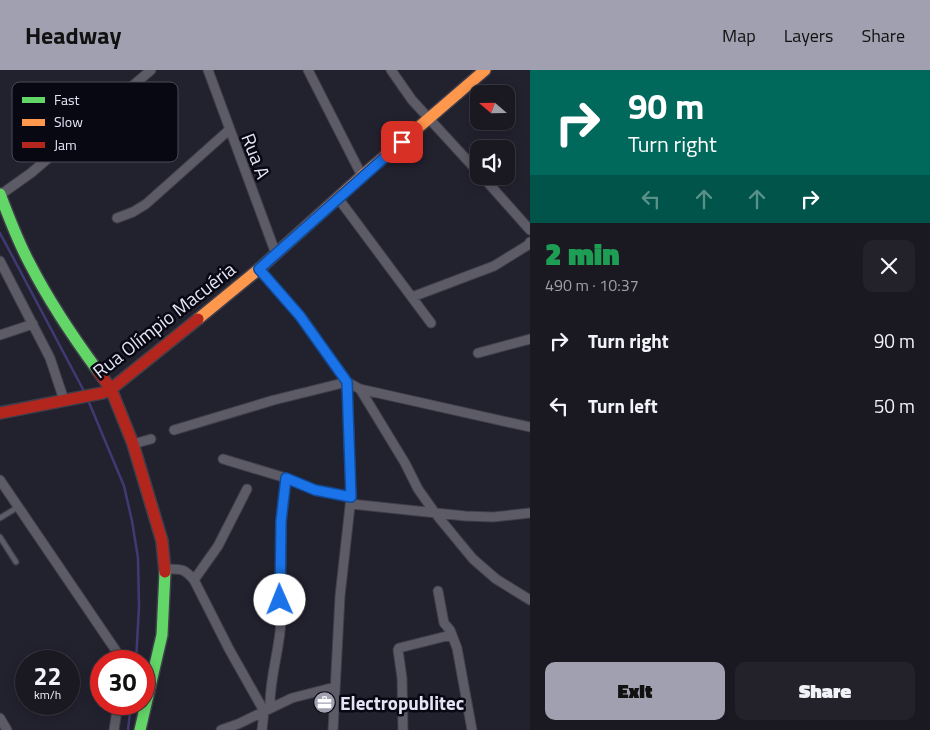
<!DOCTYPE html>
<meta charset="utf-8">
<style>
:root{--surface:#1a1922;--page:#23222a;--text:#f1f3f6;--muted:#9fa0a5;--line:#383840;--accent:#a0a0b0}
body{margin:0;font-family:"Titillium Web",sans-serif;background:var(--page);color:var(--text);height:100vh;display:flex;flex-direction:column;font-size:19px;white-space:nowrap}
*{box-sizing:border-box;margin:0}
p{font-size:16px;color:var(--muted)}
.icon{flex:none;width:28px;height:28px;fill:none;stroke:currentColor;stroke-width:2;stroke-linecap:round;stroke-linejoin:round}
.map{position:relative;flex:1;overflow:hidden}
.panel{display:flex;flex-direction:column;background:var(--surface);width:400px}
.panel>*{flex:none}
.guide{background:#00695c;color:#fff;overflow:hidden}
.needle{width:32px;rotate:290deg}
.controls{position:absolute;left:470px;top:15px;display:grid;gap:10px}
.controls a{display:grid;place-items:center;width:45px;height:45px;border-radius:10px;background:var(--surface);box-shadow:0 2px 12px #0003,0 0 0 1px var(--line);font-size:25px}
.speed{position:absolute;left:15px;top:580px;display:flex;gap:10px;font-size:25px;font-weight:700;text-align:center}
.speed>*{display:grid;place-content:center;width:65px;height:65px;border-radius:50%;background:var(--surface);box-shadow:0 2px 12px #0003,0 0 0 1px var(--line);line-height:1}
.speed small{font-size:12px;font-weight:400}
.speed .limit{border:8px solid #d22;background:#fff;color:#111}
.pin{position:absolute;display:grid;place-items:center;width:42px;height:42px;color:#fff;margin:-21px;border-radius:10px;box-shadow:0 2px 8px #0006}
.me{position:absolute;width:55px;margin:-28px;rotate:359deg;stroke-linejoin:round;filter:drop-shadow(0 0 4px #0008)}
.turn{display:flex;align-items:center;gap:18px;height:105px;padding:0 15px;font-size:22px}
.turn .icon{width:65px;height:65px;stroke-width:2.5}
.turn b{display:block;font-size:35px;line-height:42px}
.lanes{display:flex;align-items:center;height:48px;padding:0 15px;background:#0003;justify-content:center;gap:25px;direction:ltr}
.lanes .off{opacity:.35}
.round{display:grid;place-items:center;flex:none;width:52px;height:52px;border-radius:10px;background:var(--page)}
.headline{display:flex;align-items:center;justify-content:space-between;height:85px;padding:0 15px}
h1{font-size:30px;font-weight:800;line-height:38px;color:#1e9e55}
.primary-button{display:flex;gap:10px;margin-top:auto;padding:10px 15px}
.primary-button a{flex:1;height:58px;border-radius:10px;background:var(--accent);color:#111;font-size:20px;font-weight:800;line-height:58px;text-align:center}
.primary-button a+a{background:var(--page);color:var(--text)}
ul{padding:0;list-style:none}
li{display:flex;align-items:center;gap:15px;height:65px;padding:0 15px}
li div{flex:1}
li b{display:block;font-size:19px}
li em{font-style:normal}
header{display:flex;align-items:center;gap:30px;box-sizing:border-box;height:70px;padding:0 25px;background:var(--accent);color:#111}
header strong{font-size:24px}
nav{display:flex;gap:28px;margin-inline-start:auto;font-size:18px}
main{display:flex;flex:1;min-height:0}
.map>svg:first-child{display:block}
.lines{fill:none;stroke-linecap:round;stroke-linejoin:round}
.stream{stroke:#403a74;stroke-width:2.5}
.lane-casing{stroke:#3f3e4b;stroke-width:7}
.street-casing{stroke:#3f3e4b;stroke-width:11}
.fast-casing{stroke:#3f3e4b;stroke-width:14}
.slow-casing{stroke:#3f3e4b;stroke-width:14}
.jam-casing{stroke:#3f3e4b;stroke-width:14}
.lane{stroke:#5c5b66;stroke-width:4.5}
.street{stroke:#5c5b66;stroke-width:9}
.fast{stroke:#63d668;stroke-width:11}
.slow{stroke:#ff974d;stroke-width:11}
.jam{stroke:#b3261e;stroke-width:11}
.route-casing{stroke:#114b97;stroke-width:12}
.route{stroke:#1a73e8;stroke-width:9}
.labels{text-anchor:middle;stroke-width:5;stroke-linejoin:round;paint-order:stroke}
.street-label{font-size:19px;fill:#e4e4f6;stroke:#080812}
.poi-label{font-size:19px;font-weight:bold;fill:#e4e4f6;stroke:#080812;text-anchor:start}
.key{fill:#080812;stroke:#4a4a56;stroke-width:1}
.key-label{font-size:14px;fill:#e4e4f6}
</style>
<header>
<strong>Headway</strong>
<nav><a>Map</a><a>Layers</a><a>Share</a></nav>
</header>
<main>
<div class="map">
<svg width="530" height="660" viewBox="0 0 530 660">
<rect width="100%" height="100%" fill="#22212e"/>
<g class="lines">
<path class="stream" d="M0 163 85 323
M88 330 124 416 132 451 138 488 139 537 136 591
M128 660 131 634"/>
<defs>
<path id="lane" d="M0 448 18 437
M0 467 16 492"/>
<path id="street" d="M208 0 276 184
M308 0 362 106
M391 0 412 30 479 103
M482 106 530 160
M0 125 31 103 151 0
M338 128 431 253
M117 148 133 142 146 134 229 60
M0 191 50 288 64 330
M259 199 300 246 347 312 351 427 340 526 333 660
M412 227 494 196 528 175 530 172
M0 265 33 254
M478 283 530 269
M360 319 530 357
M174 360 274 330 347 312 360 319 405 393 418 419 435 443 473 489 496 509 530 530
M133 374 151 369
M223 389 286 408 315 420 351 427
M0 410 123 591
M351 434 465 446 493 447 530 443
M165 499C181 499 184 498 194 510L229 579 264 641 262 660
M194 510 218 476 247 419
M438 521 444 553 450 560 457 578 472 660
M270 638C269 608 280 580 281 550 282 502 278 455 286 408
M0 648 7 660
M114 660 118 634
M221 660 238 654 292 628 335 617
M403 660 402 608 398 580 399 578 451 565"/>
<path id="fast" d="M0 124C9 148 18 172 30 194 49 231 73 267 98 301
M140 660 162 565 165 502"/>
<path id="slow" d="M198 249 259 199 362 106 485 0"/>
<path id="jam" d="M98 301 111 319 133 374 162 471 165 502
M0 343 102 323 111 319 198 249"/>
</defs>
<use href="#lane" class="lane-casing"/>
<use href="#street" class="street-casing"/>
<use href="#fast" class="fast-casing"/>
<use href="#slow" class="slow-casing"/>
<use href="#jam" class="jam-casing"/>
<use href="#lane" class="lane"/>
<use href="#street" class="street"/>
<use href="#fast" class="fast"/>
<use href="#slow" class="slow"/>
<use href="#jam" class="jam"/>
</g>
<g class="lines">
<defs>
<path id="route" d="M280 530 281 451 286 408 315 420 351 427 347 312 300 246 259 199 402 72"/>
</defs>
<use href="#route" class="route-casing"/>
<use href="#route" class="route"/>
</g>
<defs>
<symbol id="office-disc" viewBox="-11 -11 22 22"><circle r="9.5" fill="#a0a0b0" stroke="#080812"/><path d="M-6-3h4V-5.5h4V-3h4V5H-6ZM-1-4.5V-3h2v-1.5ZM-6 0V1H6V0Z" fill="#fff"/></symbol>
</defs>
<g fill-rule="evenodd">
<use href="#office-disc" x="312" y="620" width="25" height="25"/>
</g>
<g class="labels">
<g class="street-label">
<text transform="translate(256 86) rotate(69)" y="7">Rua A</text>
<text transform="translate(164 250) rotate(-38)" y="7">Rua Olímpio Macuéria</text>
</g>
<g class="poi-label">
<text x="340" y="640">Electropublitec</text>
</g>
</g>
<rect x="12" y="12" width="166" height="80" rx="8" class="key"/>
<rect x="22" y="27" width="23" height="6" fill="#63d668"/>
<rect x="22" y="49" width="23" height="7" fill="#ff974d"/>
<rect x="22" y="72" width="23" height="6" fill="#b3261e"/>
<g class="key-label">
<text x="54" y="35">Fast</text>
<text x="54" y="57">Slow</text>
<text x="54" y="80">Jam</text>
</g>
</svg>
<div class="controls">
<a><svg class="needle" viewBox="-14 -14 28 28"><path d="M0-13l5 13h-10z" fill="#e53935"/><path d="M0 13l5-13h-10z" fill="#9fa0a5"/></svg></a>
<a><svg class="icon" aria-label="sound" viewBox="0 0 24 24"><path d="M4 9h4l5-4v14l-5-4H4zM17 9q2 3 0 6"/></svg></a>
</div>
<div class="speed"><div>22<small>km/h</small></div><div class="limit">30</div></div>
<div class="pin" style="left:402px;top:72px;background:#d93025"><svg class="icon" aria-label="arrive" viewBox="0 0 24 24"><path d="M6 21V4h12l-3 4 3 4H6"/></svg></div>
<svg class="me" style="left:280px;top:530px" viewBox="-20 -20 40 40"><circle r="19" fill="#fff"/><path d="M0-13L10 11 0 6-10 11z" fill="#1a73e8"/></svg>
</div>
<section class="panel">
<div class="guide">
<div class="turn"><svg class="icon" aria-label="right" viewBox="0 0 24 24"><path d="M7 20v-9h11M14 6l5 5-5 5"/></svg><div><b>90 m</b>Turn right</div></div>
<div class="lanes"><svg class="icon off" aria-label="left" viewBox="0 0 24 24"><path d="M17 20v-9H6M10 6l-5 5 5 5"/></svg><svg class="icon off" aria-label="ahead" viewBox="0 0 24 24"><path d="M12 20V5M6 11l6-6 6 6"/></svg><svg class="icon off" aria-label="ahead" viewBox="0 0 24 24"><path d="M12 20V5M6 11l6-6 6 6"/></svg><svg class="icon" aria-label="right" viewBox="0 0 24 24"><path d="M7 20v-9h11M14 6l5 5-5 5"/></svg></div>
</div>
<div class="headline"><div><h1>2 min</h1><p>490 m · 10:37</p></div><a class="round"><svg class="icon" aria-label="close" viewBox="0 0 24 24"><path d="M6 6l12 12M18 6L6 18"/></svg></a></div>
<ul>
<li><svg class="icon" aria-label="right" viewBox="0 0 24 24"><path d="M7 20v-9h11M14 6l5 5-5 5"/></svg><div><b>Turn right</b></div><em>90 m</em></li>
<li><svg class="icon" aria-label="left" viewBox="0 0 24 24"><path d="M17 20v-9H6M10 6l-5 5 5 5"/></svg><div><b>Turn left</b></div><em>50 m</em></li>
</ul>
<div class="primary-button"><a>Exit</a><a>Share</a></div>
</section>
</main>
